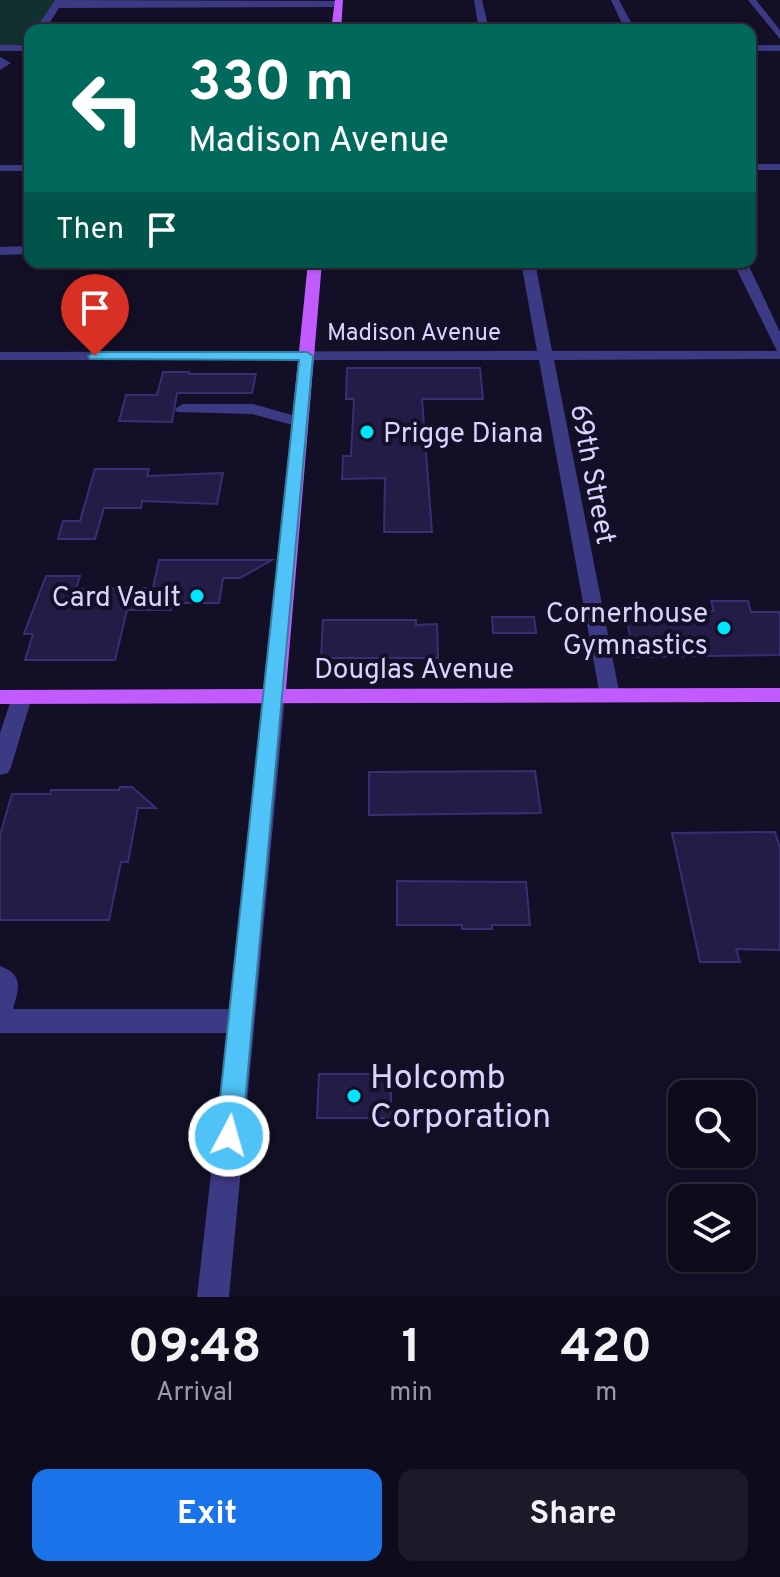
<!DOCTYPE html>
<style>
:root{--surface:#0e0b1c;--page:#1c1929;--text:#f1f3f6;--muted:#9b9ba3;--line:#2e2b3b;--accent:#1a73e8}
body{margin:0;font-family:Overpass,sans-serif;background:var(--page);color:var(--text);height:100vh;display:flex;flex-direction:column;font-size:30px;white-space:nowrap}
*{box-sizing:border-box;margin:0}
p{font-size:26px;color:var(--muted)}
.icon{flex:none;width:44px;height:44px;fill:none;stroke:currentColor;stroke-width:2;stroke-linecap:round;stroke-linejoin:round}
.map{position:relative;height:1297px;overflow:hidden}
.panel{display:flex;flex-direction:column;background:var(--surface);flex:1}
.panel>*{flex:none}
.banner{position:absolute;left:24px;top:24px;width:732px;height:244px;border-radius:16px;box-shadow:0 2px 6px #0004,0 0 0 2px var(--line);background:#00695c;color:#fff;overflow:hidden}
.controls{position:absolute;left:668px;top:1080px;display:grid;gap:16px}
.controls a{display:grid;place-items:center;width:88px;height:88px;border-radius:16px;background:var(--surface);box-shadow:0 2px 6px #0004,0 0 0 2px var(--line);font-size:40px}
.pin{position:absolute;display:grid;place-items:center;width:68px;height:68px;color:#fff;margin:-82px -34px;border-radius:50% 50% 50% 0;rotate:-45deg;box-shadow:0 0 8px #0007}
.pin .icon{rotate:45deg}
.me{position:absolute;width:88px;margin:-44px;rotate:6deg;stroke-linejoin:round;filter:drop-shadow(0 0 6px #0008)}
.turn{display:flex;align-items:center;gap:28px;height:168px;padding:0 32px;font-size:36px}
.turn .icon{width:104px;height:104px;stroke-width:2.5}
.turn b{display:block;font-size:56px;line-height:68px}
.then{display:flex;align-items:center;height:76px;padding:0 32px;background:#0003;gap:16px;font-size:30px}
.eta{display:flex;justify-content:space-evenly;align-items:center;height:136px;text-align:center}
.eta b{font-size:48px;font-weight:700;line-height:56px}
.button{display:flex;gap:16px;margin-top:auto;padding:16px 32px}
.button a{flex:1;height:92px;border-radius:16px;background:var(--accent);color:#fff;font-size:32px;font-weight:700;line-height:92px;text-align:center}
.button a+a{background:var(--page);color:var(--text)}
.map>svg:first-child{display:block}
.green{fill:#12302f}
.building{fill:#241b47;stroke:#3b2d73;stroke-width:2}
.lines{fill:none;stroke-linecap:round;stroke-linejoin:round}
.minor{fill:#3d3a85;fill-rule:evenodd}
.major{fill:#c25bff;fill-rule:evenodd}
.route{fill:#4fc3f7;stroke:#337fa1;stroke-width:2}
.poi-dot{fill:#00e5ff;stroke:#130f26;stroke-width:3}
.labels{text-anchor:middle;stroke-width:8;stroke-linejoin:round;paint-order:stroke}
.far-street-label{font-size:24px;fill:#d9d4ff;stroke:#130f26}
.poi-label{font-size:28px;fill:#d9d4ff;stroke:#130f26;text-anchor:end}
.street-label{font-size:28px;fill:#d9d4ff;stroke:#130f26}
.near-poi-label{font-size:34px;fill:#d9d4ff;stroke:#130f26;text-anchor:start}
</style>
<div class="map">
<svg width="780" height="1297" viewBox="0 0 780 1297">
<rect width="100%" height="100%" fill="#130f26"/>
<path class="green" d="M0 0H55L35 30H30L26 44 0 46Z"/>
<path class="building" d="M347 368H480L483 399H422L432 532H384L385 478 342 479 343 456H351L354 399H346Z
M163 372H189V374H256L252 393H177L172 422 119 421 126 395H157Z
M95 469H149L147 476 223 473 217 504 142 501 141 508H104L95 539H58L63 521H80Z
M159 560H272L240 578H223L219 603H172L171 610H127L115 660H25L33 634H24L46 576H80L76 589 153 588Z
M711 601H748L751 612H780V655L635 657 625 613 714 611Z
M492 617H534L536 633H493Z
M323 620H416V625L437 624 438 658H321Z
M535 771 541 813 369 815V772Z
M120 787H132L156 808H138L128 862H121L109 920H0V835L12 794H50L51 790H119Z
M775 832 780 848V950L736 949 740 962H700L672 833Z
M397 881 526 882 530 925H492V929H462V925H397Z
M319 1074H391V1118H317Z"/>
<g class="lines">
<path class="minor" d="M55 0 339 1 343 4 339 7 59 8 45 30H35Z
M474 0H482L489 30H479Z
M611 0H619L635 30H625Z
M748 0H756L780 30V39Z
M0 45H30V51H0Z
M750 45H780V51H750Z
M0 57 11 63 0 70Z
M750 164H780V170H750Z
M0 165H30V171H0Z
M30 246V254L0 255V247Z
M521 262H535L552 351H777L733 262H747L780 332V359L554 360 620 696 617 701H603L600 696 539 360H0V352L537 351Z
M183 404H253L306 419 308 422 300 427 252 414 177 412 175 409Z
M275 689 282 691 285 696 229 1297H197L227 1033H0V966C24 975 19 988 13 1009H230L265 696 268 691Z
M22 690 29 692 32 697 11 767 8 773 0 775V733L12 697 15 692Z"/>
<path class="major" d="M335 0H343L341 30H331Z
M308 262H322L286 689 780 688V702L0 704V690L265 689Z"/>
</g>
<path class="route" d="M95 352H307L313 356 242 1136 238 1145 229 1149 220 1145 216 1136 299 360 90 359 88 356Z"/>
<g class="poi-dot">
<circle cx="367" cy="432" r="8"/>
<circle cx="197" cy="596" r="8"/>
<circle cx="724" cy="628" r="8"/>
<circle cx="354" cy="1096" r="8"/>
</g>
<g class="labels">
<g class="far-street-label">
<text x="414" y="340">Madison Avenue</text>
</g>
<g class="poi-label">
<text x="383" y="442" text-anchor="start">Prigge Diana</text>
<text x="181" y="606">Card Vault</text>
<text x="708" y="622">Cornerhouse<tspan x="708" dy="32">Gymnastics</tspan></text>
</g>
<g class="street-label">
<text transform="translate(594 474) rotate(79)" y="10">69th Street</text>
<text x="414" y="678">Douglas Avenue</text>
</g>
<g class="near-poi-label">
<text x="370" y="1088">Holcomb<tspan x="370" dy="39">Corporation</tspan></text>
</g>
</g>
</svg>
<div class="controls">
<a><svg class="icon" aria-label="search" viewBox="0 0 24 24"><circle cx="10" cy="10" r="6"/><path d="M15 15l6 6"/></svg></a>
<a><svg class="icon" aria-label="layers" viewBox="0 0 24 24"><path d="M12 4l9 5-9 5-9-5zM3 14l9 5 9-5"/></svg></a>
</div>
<div class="pin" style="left:95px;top:356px;background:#d93025"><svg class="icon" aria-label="arrive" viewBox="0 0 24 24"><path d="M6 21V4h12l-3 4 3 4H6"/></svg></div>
<svg class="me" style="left:229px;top:1136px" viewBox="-20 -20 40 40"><circle r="17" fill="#4fc3f7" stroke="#fff" stroke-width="3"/><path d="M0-11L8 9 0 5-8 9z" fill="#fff"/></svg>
<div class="banner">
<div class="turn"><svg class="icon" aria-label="left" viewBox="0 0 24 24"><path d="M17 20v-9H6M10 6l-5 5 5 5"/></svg><div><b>330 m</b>Madison Avenue</div></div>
<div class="then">Then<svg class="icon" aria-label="arrive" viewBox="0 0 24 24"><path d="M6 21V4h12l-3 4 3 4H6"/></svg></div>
</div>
</div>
<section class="panel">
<div class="eta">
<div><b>09:48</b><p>Arrival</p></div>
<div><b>1</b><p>min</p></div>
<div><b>420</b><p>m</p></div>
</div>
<div class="button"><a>Exit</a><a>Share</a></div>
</section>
